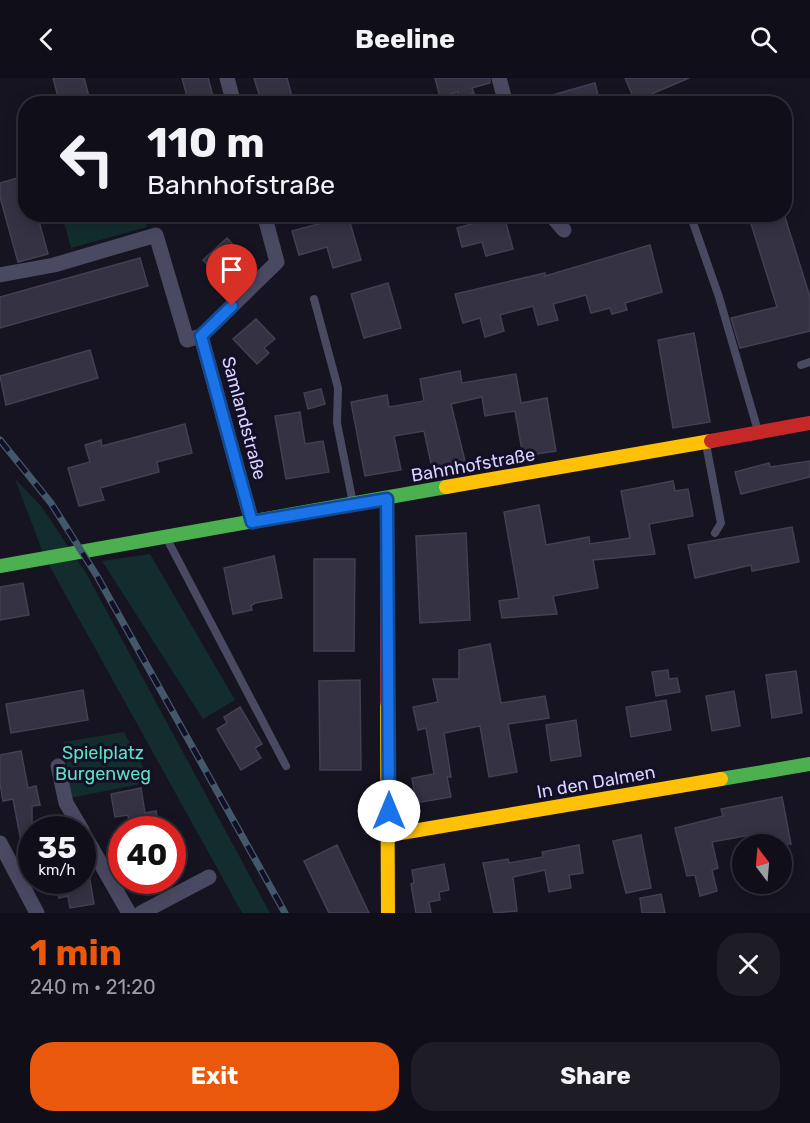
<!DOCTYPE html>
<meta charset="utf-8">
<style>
:root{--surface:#100f19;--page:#1e1d26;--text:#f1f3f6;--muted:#9c9ca2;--line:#302f38;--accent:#ea580c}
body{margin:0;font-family:Rubik,sans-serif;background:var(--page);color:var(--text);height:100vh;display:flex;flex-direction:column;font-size:22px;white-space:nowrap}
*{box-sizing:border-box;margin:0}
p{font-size:20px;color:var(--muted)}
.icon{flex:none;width:33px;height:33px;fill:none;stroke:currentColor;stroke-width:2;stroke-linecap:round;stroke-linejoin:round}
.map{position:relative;height:835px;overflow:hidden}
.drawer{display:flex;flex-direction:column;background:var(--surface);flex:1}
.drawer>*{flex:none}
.banner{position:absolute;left:18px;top:18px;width:774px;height:126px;border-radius:24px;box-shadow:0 3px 15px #0003,0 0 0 2px var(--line);background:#100f19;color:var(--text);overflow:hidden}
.needle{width:39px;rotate:344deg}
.controls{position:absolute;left:732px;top:756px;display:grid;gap:12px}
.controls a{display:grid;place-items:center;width:60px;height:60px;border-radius:50%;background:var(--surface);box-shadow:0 3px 15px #0003,0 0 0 2px var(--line);font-size:30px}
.speed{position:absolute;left:18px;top:738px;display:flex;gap:12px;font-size:30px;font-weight:700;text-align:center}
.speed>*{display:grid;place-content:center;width:78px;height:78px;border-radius:50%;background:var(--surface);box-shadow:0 3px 15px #0003,0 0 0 2px var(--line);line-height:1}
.speed small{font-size:15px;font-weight:400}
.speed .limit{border:9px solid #d22;background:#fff;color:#111}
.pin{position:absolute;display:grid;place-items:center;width:51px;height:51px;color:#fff;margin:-62px -26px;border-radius:50% 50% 50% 0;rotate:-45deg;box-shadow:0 0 6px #0007}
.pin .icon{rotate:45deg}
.me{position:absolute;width:66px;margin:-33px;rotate:0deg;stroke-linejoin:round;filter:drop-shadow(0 0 4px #0008)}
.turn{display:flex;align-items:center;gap:21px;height:126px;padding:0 30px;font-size:27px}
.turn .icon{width:78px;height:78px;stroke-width:2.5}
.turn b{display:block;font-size:42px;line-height:51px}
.round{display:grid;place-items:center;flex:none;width:63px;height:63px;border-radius:24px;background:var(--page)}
.summary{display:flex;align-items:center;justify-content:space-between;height:102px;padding:0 30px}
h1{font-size:36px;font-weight:700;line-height:45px;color:var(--accent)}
.primary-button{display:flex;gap:12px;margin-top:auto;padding:12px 30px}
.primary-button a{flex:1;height:69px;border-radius:24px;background:var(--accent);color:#fff;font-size:24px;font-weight:700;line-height:69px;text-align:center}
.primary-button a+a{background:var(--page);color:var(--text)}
header{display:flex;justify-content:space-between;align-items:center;height:78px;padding:0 30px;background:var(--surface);font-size:27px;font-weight:700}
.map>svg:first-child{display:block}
.green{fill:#132c2d}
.building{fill:#343243;stroke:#433f54;stroke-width:1.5}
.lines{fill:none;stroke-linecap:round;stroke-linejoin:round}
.lane{stroke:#4a4962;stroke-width:8}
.street{stroke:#4a4962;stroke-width:15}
.fast{stroke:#4caf50;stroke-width:14}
.slow{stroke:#ffc107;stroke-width:14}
.jam{stroke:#c62828;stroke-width:14}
.rail-casing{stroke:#43596b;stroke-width:7}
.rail{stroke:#130f26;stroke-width:4.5;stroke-dasharray:14;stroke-linecap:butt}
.route-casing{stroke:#114b97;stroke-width:15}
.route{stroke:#1a73e8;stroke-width:10}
.labels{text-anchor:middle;stroke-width:6;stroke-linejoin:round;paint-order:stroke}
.street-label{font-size:18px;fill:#d9d4ff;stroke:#130f26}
.park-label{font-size:18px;fill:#5fe0c0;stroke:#130f26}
</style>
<header><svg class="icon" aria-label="back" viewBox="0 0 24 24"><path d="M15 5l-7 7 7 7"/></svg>Beeline<svg class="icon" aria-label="search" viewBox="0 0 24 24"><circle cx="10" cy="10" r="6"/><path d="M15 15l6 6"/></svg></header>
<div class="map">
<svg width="810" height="835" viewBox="0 0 810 835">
<rect width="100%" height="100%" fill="#161421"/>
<path class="green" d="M62 137H144L147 149 71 170Z
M15 401 41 428 86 495 270 835H242L45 480Z
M150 476 235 622 203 641 102 483Z
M124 654 151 704 70 720 64 664Z"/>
<path class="building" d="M53 0H84L91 26H60Z
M182 0H208L214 22 189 26Z
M254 0H287L294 26H262Z
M435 0H490V5L472 10 474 15 459 19 458 14 440 19Z
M625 0H689L635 23Z
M595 5 600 26H538V21Z
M21 99 26 116V136H37L48 176 18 184 0 119V105Z
M748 136H784L810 219V253L740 270 731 240 777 229Z
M504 137 513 171 486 178 482 164 462 169 457 150Z
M348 138 361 182 333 190 327 169 299 177 292 153Z
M227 160 245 179 221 201 203 182Z
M650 167 662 214 625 225 627 232 612 236 610 230 591 235 586 217 553 226 558 242 538 247 533 228 500 237 504 253 485 259 480 240 463 245 455 216 545 195V198Z
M140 180 148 208 0 250V219Z
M388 205 401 250 364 260 351 216Z
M256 241 275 261 264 270 269 275 257 286 233 261Z
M694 255 710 344 673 350 658 262Z
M90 272 98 300 6 327 0 298Z
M460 293 462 305 516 296 521 325 547 320 556 373 523 378 515 333 485 338 482 319 451 326 465 383 432 390 424 353 394 358 401 392 365 398 351 324 387 317 389 329 424 323 420 301Z
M321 311 325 326 308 331 304 315Z
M300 334 305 366 323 363 329 394 286 401 275 338Z
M185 346 192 375 157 384 159 394 100 410 104 422 79 428 68 390 90 384 85 367 101 362 102 368Z
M810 383V399L741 416 735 394 769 385 770 389Z
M673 403 675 413 688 411 693 438 649 446 655 476 593 482 598 510 553 518 557 536 502 540 499 523 519 520 504 434 539 427 546 467 589 459 590 466 630 460 621 413Z
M792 449 799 484 752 493 751 487 695 500 688 467Z
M466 455 470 542 420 545 416 458Z
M274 478 282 520 255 525 251 528 252 532 233 536 224 490Z
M314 481H355L354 573H314Z
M23 505 29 537 0 542V509Z
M490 566 501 625 545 618 549 640 508 646 517 694 489 699 480 648 444 655 451 699H447L451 719 416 725 412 700 434 696 426 650 418 652 413 629 438 624 433 601H459V572Z
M668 592 669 601 677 600 680 614 656 618 652 594Z
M796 593 802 635 772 640 766 597Z
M360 602 361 692H320L319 603Z
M83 612 88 642 11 655 6 626Z
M734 613 740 648 712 653 706 618Z
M666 622 671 652 631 659 626 629Z
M240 629 262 666 255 670 261 680 241 692 217 651 227 645 224 639Z
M576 642 581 678 551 683 546 647Z
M21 673 28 710 36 708 40 727 32 728V778L24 779 13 721 3 723 0 705V677Z
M141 710 145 735 156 733 159 752H130L128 737 115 739 111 716Z
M782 719 791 766H757L755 756 712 764 718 790 712 792 717 813 700 818 695 797 687 798 675 750 723 738 721 731Z
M641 757 651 810 626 815 613 763Z
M337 767 369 835H329L304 783Z
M579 767 583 795 569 797 571 810 549 814 545 792 513 799 517 833 494 835 483 785 508 781 509 785 543 779 542 774Z
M444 786 449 812 439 814 440 822 429 824 431 835H416L411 806 414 805 412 792Z
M56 802H90L94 826 70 830 68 818 59 820Z
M661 816 665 835H642L640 820Z"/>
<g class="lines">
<path class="lane" d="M690 136 719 219 758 353
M314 221 338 310 337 345 353 425
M801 287 810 284
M706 366 721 445 715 455
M167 461 286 688"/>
<path class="street" d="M227 0 234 26
M499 0 506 26
M550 136 564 152
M0 197 54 187 156 157 187 262 201 258
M252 444 201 258 277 184 264 136
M58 688 66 725 82 752
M82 753 129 835
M0 765 37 835
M141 835 209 799"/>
<path class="fast" d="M0 488 446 409
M721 701 810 686"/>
<path class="slow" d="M446 409 711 363
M387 624 388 835
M389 757 721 701"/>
<path class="jam" d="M711 363 810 345
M387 421V624"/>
<defs>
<path id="rail" d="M0 362 51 425 97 498 285 835"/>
</defs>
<use href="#rail" class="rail-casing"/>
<use href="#rail" class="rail"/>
</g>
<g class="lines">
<defs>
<path id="route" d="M232 228 201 258 252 444 387 421 389 733"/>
</defs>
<use href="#route" class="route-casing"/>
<use href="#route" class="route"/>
</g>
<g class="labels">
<g class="street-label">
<text transform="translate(244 340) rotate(75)" y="6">Samlandstraße</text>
<text transform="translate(473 387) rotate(-10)" y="6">Bahnhofstraße</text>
<text transform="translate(596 704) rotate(-10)" y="6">In den Dalmen</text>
</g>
<g class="park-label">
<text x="103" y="681">Spielplatz<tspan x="103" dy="21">Burgenweg</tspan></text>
</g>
</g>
</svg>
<div class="controls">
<a><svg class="needle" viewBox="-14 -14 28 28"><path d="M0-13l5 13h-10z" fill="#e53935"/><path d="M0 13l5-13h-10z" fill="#9c9ca2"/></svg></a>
</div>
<div class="speed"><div>35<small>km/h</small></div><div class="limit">40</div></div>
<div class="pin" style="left:232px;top:228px;background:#d93025"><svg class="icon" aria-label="arrive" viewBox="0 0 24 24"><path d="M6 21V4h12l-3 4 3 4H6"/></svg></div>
<svg class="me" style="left:389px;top:733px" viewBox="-20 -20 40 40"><circle r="19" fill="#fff"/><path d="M0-13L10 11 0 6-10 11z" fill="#1a73e8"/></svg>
<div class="banner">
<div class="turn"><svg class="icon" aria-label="left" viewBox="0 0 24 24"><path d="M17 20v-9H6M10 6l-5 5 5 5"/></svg><div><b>110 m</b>Bahnhofstraße</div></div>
</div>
</div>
<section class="drawer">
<div class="summary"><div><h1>1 min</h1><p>240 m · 21:20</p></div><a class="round"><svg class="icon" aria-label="close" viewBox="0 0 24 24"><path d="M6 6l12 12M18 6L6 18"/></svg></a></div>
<div class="primary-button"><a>Exit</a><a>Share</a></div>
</section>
